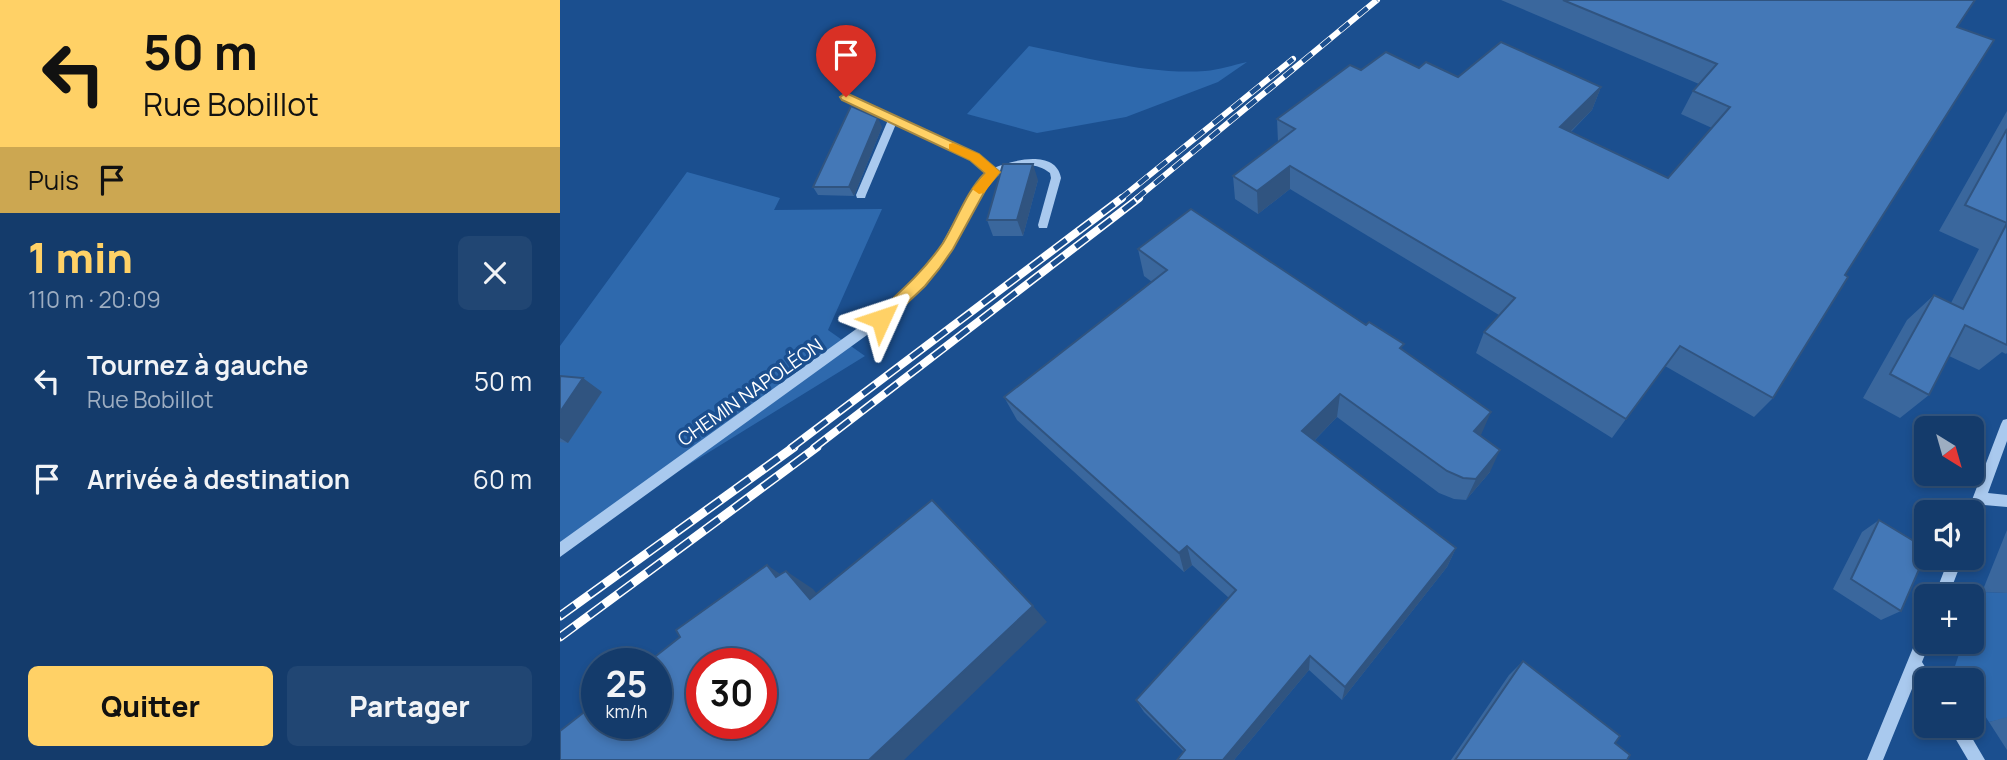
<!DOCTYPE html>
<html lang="fr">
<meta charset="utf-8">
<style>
:root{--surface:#143b6b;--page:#214673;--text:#f1f3f6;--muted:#9dadc1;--line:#33557e;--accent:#ffd166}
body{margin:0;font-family:Manrope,sans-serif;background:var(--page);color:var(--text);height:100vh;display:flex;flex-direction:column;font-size:26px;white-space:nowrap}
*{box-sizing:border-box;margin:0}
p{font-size:23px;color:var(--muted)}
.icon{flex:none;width:38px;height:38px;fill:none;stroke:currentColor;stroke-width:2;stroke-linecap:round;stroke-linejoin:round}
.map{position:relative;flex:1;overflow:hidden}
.sheet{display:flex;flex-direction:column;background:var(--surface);width:560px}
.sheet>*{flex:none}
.banner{background:#ffd166;color:#111;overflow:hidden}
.needle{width:46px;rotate:143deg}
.buttons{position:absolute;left:1354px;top:416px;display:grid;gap:14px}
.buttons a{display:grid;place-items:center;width:70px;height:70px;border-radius:10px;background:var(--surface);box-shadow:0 4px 10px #0003,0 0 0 2px var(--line);font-size:35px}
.speed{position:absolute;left:21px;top:648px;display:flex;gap:14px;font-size:35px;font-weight:700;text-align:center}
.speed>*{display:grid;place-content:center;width:91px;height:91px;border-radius:50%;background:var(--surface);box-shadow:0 4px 10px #0003,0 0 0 2px var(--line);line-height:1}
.speed small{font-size:18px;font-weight:400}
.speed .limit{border:10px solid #d22;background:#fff;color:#111}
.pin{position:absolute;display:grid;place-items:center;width:60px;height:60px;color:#fff;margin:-72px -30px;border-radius:50% 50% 50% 0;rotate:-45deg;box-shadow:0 0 7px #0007}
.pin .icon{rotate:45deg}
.me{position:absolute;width:77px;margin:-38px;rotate:48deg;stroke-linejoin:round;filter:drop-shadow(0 0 5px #0008)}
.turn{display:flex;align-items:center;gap:24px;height:147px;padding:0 28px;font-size:32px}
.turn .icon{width:91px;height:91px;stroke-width:2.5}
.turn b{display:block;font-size:49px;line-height:60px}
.then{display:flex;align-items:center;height:66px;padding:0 28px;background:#0003;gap:14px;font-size:26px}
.round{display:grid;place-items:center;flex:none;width:74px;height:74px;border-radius:10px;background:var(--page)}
.headline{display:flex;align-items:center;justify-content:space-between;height:119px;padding:0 28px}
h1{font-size:42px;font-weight:800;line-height:52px;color:var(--accent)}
.button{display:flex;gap:14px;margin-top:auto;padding:14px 28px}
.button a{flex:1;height:80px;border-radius:10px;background:var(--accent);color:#111;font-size:28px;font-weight:800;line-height:80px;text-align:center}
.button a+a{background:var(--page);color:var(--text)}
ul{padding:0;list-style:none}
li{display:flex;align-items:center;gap:21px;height:98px;padding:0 28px}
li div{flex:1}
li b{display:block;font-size:26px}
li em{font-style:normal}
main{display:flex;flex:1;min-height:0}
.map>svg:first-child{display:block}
.green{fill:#2e69ad}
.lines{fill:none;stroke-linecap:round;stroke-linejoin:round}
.minor{fill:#a9c9ee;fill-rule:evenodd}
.rail-far2-casing{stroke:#fff;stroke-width:6}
.rail-far1-casing{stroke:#fff;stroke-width:8}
.rail-casing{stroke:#fff;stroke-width:9}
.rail-far2{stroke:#1b4f8f;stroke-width:4.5;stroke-dasharray:12;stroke-linecap:butt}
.rail-far1{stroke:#1b4f8f;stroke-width:5;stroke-dasharray:15;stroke-linecap:butt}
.rail{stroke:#1b4f8f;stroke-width:6;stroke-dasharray:18;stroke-linecap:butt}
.wall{fill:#3a679d}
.shaded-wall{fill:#305480}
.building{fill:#4478b7;stroke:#305480;stroke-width:2;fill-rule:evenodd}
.route{fill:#ffd166;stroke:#a68842;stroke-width:2}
.slow{fill:#f59e0b}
.labels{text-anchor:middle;stroke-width:7;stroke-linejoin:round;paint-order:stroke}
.street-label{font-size:19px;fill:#fff;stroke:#1b4f8f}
</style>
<main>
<section class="sheet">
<div class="banner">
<div class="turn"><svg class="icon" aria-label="left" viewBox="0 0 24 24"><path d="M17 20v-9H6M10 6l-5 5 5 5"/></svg><div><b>50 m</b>Rue Bobillot</div></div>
<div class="then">Puis<svg class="icon" aria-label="arrive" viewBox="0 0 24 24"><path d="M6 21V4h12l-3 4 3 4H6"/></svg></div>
</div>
<div class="headline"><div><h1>1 min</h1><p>110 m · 20:09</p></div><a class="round"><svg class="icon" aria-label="close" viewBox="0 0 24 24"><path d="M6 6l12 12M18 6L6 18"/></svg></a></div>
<ul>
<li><svg class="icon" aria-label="left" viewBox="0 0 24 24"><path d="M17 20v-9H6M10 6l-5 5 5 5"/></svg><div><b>Tournez à gauche</b><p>Rue Bobillot</p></div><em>50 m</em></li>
<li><svg class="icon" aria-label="arrive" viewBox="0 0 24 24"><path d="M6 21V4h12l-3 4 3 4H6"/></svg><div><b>Arrivée à destination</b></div><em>60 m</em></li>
</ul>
<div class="button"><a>Quitter</a><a>Partager</a></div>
</section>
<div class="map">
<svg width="1447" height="760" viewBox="0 0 1447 760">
<rect width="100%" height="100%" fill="#1b4f8f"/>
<path class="green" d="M469 46C524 57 589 75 645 71 659 70 673 65 687 62L658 82 566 117 477 133 407 114Z
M127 172 220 198 214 210 322 209 268 330 305 356 0 544V346Z
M1422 592 1447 593V718L1429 722 1412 696V681H1402L1394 669 1403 642H1412V618Z"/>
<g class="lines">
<path class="minor" d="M286 94 417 155 434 168C452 160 496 149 501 178L487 228H479L478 225 491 178 490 173C481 166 472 164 460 166 415 175 404 230 381 264 366 286 345 304 325 322L0 557V542L324 309C345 291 366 271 380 247 395 222 406 194 427 173L411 159 336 124 306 195 305 198H297L296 195 328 120 283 99V95Z
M1447 419V441L1428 493 1447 495V507L1424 505 1417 522 1412 524V513H1407L1441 424 1443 420Z
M1389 558H1403L1388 597H1374Z
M1367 624V642H1370L1362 662 1374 681H1367V690L1362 687 1356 679 1323 760H1307L1362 626Z
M1388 726H1405L1425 760H1408Z"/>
<defs>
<path id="rail-far2" d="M560 199 733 59
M576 199 817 0"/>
<path id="rail-far1" d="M231 448 562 198
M254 448 579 198"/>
<path id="rail" d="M0 616 234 447
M0 637 257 447"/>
</defs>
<use href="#rail-far2" class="rail-far2-casing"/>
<use href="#rail-far1" class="rail-far1-casing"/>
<use href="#rail" class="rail-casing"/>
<use href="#rail-far2" class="rail-far2"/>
<use href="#rail-far1" class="rail-far1"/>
<use href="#rail" class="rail"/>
</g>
<path class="wall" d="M941 0H1415L1397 27 1285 275 1213 398 1194 417 1105 366 1052 438 916 353 924 332 939 315 730 189 698 214 675 199 673 176 718 142 717 119 801 70 859 68 898 77 1041 87 1032 110 1011 132 1108 178 1152 128 1121 114 1133 91 1139 84Z
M1447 111V353L1446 354 1442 352 1419 370 1389 356 1369 395 1340 418 1303 398 1347 320 1374 295 1391 303 1419 249 1379 231Z
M322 127 294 196 258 195 253 187Z
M478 180 463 236H433L427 220Z
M578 249 843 350 921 436 930 472 906 500 894 499 879 493 777 417 754 441 896 548 887 567 782 700 749 670 674 760H617L624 752 584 712 576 700 669 598 632 565 624 572 457 420 444 397 592 282 584 276Z
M0 376 42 392 8 443 0 442Z
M1319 520 1341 611 1321 620 1273 589 1302 532Z
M1447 530V593L1422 592Z
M963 661 1055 743 1067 760H891L949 675Z
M1447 717V750L1429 722Z"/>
<path class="shaded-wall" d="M1041 87 1032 110 992 150 1000 127Z
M318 118 322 127 294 196 289 187Z
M473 164 478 180 463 236 457 220Z
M730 166V189L698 214 697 191Z
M23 378 42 392 8 443 0 438V412Z
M780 394 777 417 741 454 742 431Z
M931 412 921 435 905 453 914 431Z
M940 450 930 472 906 500 916 479Z
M627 546 632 565 624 572 619 553Z
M896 548 887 567 782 700 785 687Z
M207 565 235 584 216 577Z
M226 571 253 589 276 616 250 599Z
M473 606 487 622 344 760H309Z
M750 656 749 670 674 760H663Z"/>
<path class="building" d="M1003 0H1415L1397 27 1434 40 1285 275 1288 277 1213 398 1120 346 1066 419 924 332 955 298 730 166 697 191 673 176 735 129 717 119 790 65 801 70 826 52 859 68 866 62 898 77 941 42 1041 87 1000 127 1108 178 1170 107 1133 91 1157 64Z
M291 106 318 118 289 187H253Z
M1447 129V223L1405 205Z
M443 164H473L457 220H427Z
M631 209 806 325 809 322 844 344 840 348 931 412 914 431 940 450 916 479 903 478 887 471 780 394 742 431 896 548 785 687 750 656 663 760H617L625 750 576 700 676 590 627 546 619 553 444 397 607 270 578 249Z
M1447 223V345L1405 325 1369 395 1330 374 1374 295 1403 309Z
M0 376 23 378 0 412Z
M372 500 473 606 309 760H0V731L37 702V723H96V663H87L120 637 116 630 207 565 216 577 226 571 250 599ZM142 663H201V723H142Z
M1319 520 1367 549V551L1341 611 1291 579Z
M963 661 1060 736 1055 743 1070 755 1067 760H895Z"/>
<path class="route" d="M286 93 419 154 440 172 427 187 393 249 379 269 365 286 326 323H315L313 319 315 315C340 292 364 271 383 243 397 220 406 192 425 173L410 160 282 100 280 97Z"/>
<path class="slow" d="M393 143 419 154 440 172 424 193 419 194 412 189 426 173 410 160 389 150V144Z"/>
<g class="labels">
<g class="street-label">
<text transform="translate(190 392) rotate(-35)" y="7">CHEMIN NAPOLÉON</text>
</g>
</g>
</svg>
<div class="buttons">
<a><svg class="needle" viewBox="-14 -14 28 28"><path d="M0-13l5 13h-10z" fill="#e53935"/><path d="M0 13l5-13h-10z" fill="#9dadc1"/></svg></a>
<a><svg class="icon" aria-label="sound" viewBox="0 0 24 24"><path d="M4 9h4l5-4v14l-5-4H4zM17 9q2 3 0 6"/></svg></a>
<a>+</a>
<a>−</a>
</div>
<div class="speed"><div>25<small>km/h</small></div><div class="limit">30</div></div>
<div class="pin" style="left:286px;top:97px;background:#d93025"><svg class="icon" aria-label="arrive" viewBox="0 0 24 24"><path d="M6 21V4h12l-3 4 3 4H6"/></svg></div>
<svg class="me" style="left:321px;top:319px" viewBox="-20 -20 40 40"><path d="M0-17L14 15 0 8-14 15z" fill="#ffd166" stroke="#fff" stroke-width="4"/></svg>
</div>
</main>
